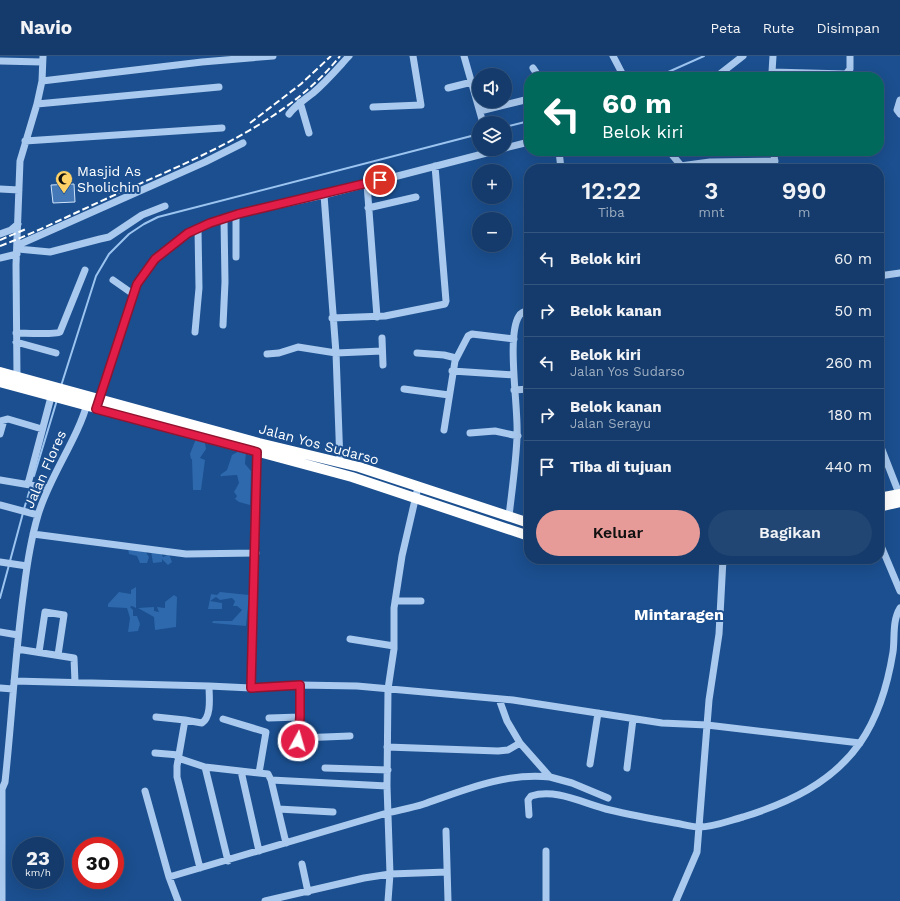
<!DOCTYPE html>
<html lang="id">
<meta charset="utf-8">
<style>
:root{--surface:#143b6b;--page:#214673;--text:#f1f3f6;--muted:#9dadc1;--line:#33557e;--accent:#e69b98}
body{margin:0;font-family:"Work Sans",sans-serif;background:var(--page);color:var(--text);height:100vh;display:flex;flex-direction:column;font-size:15px;white-space:nowrap}
*{box-sizing:border-box;margin:0}
p{font-size:13px;color:var(--muted)}
.icon{flex:none;width:22px;height:22px;fill:none;stroke:currentColor;stroke-width:2;stroke-linecap:round;stroke-linejoin:round}
.map{position:relative;flex:1;overflow:hidden}
.details{position:absolute;left:524px;top:108px;width:360px;height:400px;display:flex;flex-direction:column;background:var(--surface);border-radius:16px;box-shadow:0 4px 16px #0002,0 0 0 1px var(--line)}
.details>*{flex:none}
.hud{position:absolute;left:524px;top:16px;width:360px;height:84px;border-radius:16px;box-shadow:0 4px 16px #0002,0 0 0 1px var(--line);background:#00695c;color:#fff;overflow:hidden}
.buttons{position:absolute;left:472px;top:12px;display:grid;gap:8px}
.buttons a{display:grid;place-items:center;width:40px;height:40px;border-radius:50%;background:var(--surface);box-shadow:0 4px 16px #0002,0 0 0 1px var(--line);font-size:20px}
.speed{position:absolute;left:12px;top:781px;display:flex;gap:8px;font-size:20px;font-weight:700;text-align:center}
.speed>*{display:grid;place-content:center;width:52px;height:52px;border-radius:50%;background:var(--surface);box-shadow:0 4px 16px #0002,0 0 0 1px var(--line);line-height:1}
.speed small{font-size:10px;font-weight:400}
.speed .limit{border:6px solid #d22;background:#fff;color:#111}
.pin{position:absolute;display:grid;place-items:center;width:34px;height:34px;color:#fff;margin:-17px;border:2px solid #fff;border-radius:50%;box-shadow:0 1px 4px #0007}
.me{position:absolute;width:44px;margin:-22px;rotate:6deg;stroke-linejoin:round;filter:drop-shadow(0 0 3px #0008)}
.turn{display:flex;align-items:center;gap:14px;height:84px;padding:0 12px;font-size:18px}
.turn .icon{width:52px;height:52px;stroke-width:2.5}
.turn b{display:block;font-size:28px;line-height:34px}
.eta{display:flex;justify-content:space-evenly;align-items:center;height:68px;text-align:center}
.eta b{font-size:24px;font-weight:600;line-height:28px}
.button{display:flex;gap:8px;margin-top:auto;padding:8px 12px}
.button a{flex:1;height:46px;border-radius:24px;background:var(--accent);color:#111;font-size:16px;font-weight:600;line-height:46px;text-align:center}
.button a+a{background:var(--page);color:var(--text)}
ul{padding:0;list-style:none}
li{display:flex;align-items:center;gap:12px;height:52px;padding:0 12px;border-top:1px solid var(--line)}
li div{flex:1}
li b{display:block;font-size:15px}
li em{font-style:normal}
header{display:flex;align-items:center;gap:24px;box-sizing:border-box;height:56px;padding:0 20px;background:var(--surface);border-bottom:1px solid var(--line)}
header strong{font-size:19px}
nav{display:flex;gap:22px;margin-inline-start:auto;font-size:14px}
.map>svg:first-child{display:block}
.green{fill:#2e69ad}
.lines{fill:none;stroke-linecap:round;stroke-linejoin:round}
.stream{stroke:#9cc4f0;stroke-width:2}
.building{fill:#4478b7;stroke:#cfe3fa}
.minor{stroke:#a9c9ee;stroke-width:7}
.highway{stroke:#fff;stroke-width:10}
.rail{stroke:#fff;stroke-width:2;stroke-dasharray:7 3;stroke-linecap:butt}
.route-casing{stroke:#92132f;stroke-width:10}
.route{stroke:#e11d48;stroke-width:7}
.labels{text-anchor:middle;stroke-width:4;stroke-linejoin:round;paint-order:stroke}
.poi-label{font-size:14px;fill:#fff;stroke:#1b4f8f;text-anchor:start}
.street-label{font-size:14px;fill:#fff;stroke:#1b4f8f}
.quarter-label{font-size:16px;font-weight:bold;fill:#fff;stroke:#1b4f8f}
</style>
<header>
<strong>Navio</strong>
<nav><a>Peta</a><a>Rute</a><a>Disimpan</a></nav>
</header>
<div class="map">
<svg width="900" height="845" viewBox="0 0 900 845">
<rect width="100%" height="100%" fill="#1b4f8f"/>
<path class="green" d="M197 380 204 382 206 393 200 402 205 404 201 434H193L192 403H191L190 398Z
M241 394 246 396 245 408 251 415 250 449 239 446 235 443 237 440 234 436 239 427 237 419 222 420V421L220 419 227 414 232 399Z
M128 493 145 495 149 501 147 507H140L137 500 129 498Z
M151 495 161 497 163 501 169 498 172 506 168 509 162 503V506L153 507Z
M136 531V552L132 550 130 551 133 554V560H137L140 568 138 575 128 576 130 562 127 552 108 551V548L119 536 131 538V534Z
M220 536 249 539 246 570 212 567 213 565H232L242 554 237 550H233L235 545 232 542 220 544 216 541 210 545 222 547V553H208L211 538 217 539Z
M174 539 177 541 176 571 155 574 154 561 138 552 154 551V555L159 556 157 551 165 552V546Z"/>
<g class="lines">
<path class="stream" d="M657 21 704 0
M505 71 529 65
M61 330 96 220 109 198 129 178 144 168 158 161 479 78
M34 420 57 344
M24 453 31 430
M10 505 23 457
M0 542 9 509"/>
</g>
<path class="building" d="M74 128 75 146 53 147 51 129Z"/>
<g class="lines">
<path class="minor" d="M464 0 483 67
M613 0 624 21
M0 5 42 6
M533 12 539 21
M772 16 846 18 850 13V0
M716 21 743 0
M770 21 772 16 773 0
M42 25 202 6 273 0
M448 32 472 26
M900 44 897 54 900 58
M300 46 309 77
M37 48 219 31
M373 51 421 49 413 0
M480 55 529 43
M289 58C296 49 304 44 313 37 326 26 337 13 349 0
M25 85 222 72
M505 92 529 86
M559 95 561 113
M669 95 683 112
M774 95 775 113
M680 110 710 106 775 105
M367 128 377 261
M0 133 19 134
M324 139 336 297 340 407
M368 152 416 141
M236 159V201
M0 178 11 174 18 168
M18 189 205 106 243 87
M18 193 50 196 100 183 109 181 142 159 165 150
M0 202 17 198
M879 220 900 217
M113 224 133 238
M332 262 385 260 445 248 446 245 435 110
M223 269 225 226 224 163
M195 276 199 232 198 173
M16 277C25 277 55 279 60 276L85 214
M382 282 383 309
M16 286 56 297
M417 297 444 299 456 302
M267 298 279 297 298 291 336 297 382 295
M452 315 514 319
M17 321 16 209 20 105 37 48 42 25 43 0
M404 333 449 339
M514 334 529 333
M98 347 137 228 155 203 188 177 210 167 238 158 324 139 502 93
M0 365 8 363 42 373
M444 374 455 305 468 280 472 278 514 283
M470 377 495 375 518 380
M0 378 4 364
M879 386 900 440
M0 424 48 432
M28 428 51 341
M0 449 38 459
M509 460C512 434 516 407 517 381 519 355 506 280 519 260 521 256 525 255 529 254
M33 478 186 498 256 497
M879 485 900 535
M0 506 27 510
M395 545H421
M0 576 18 579
M350 583 394 590
M17 593 74 602 75 626
M39 596 45 556 64 559 58 599
M14 625 209 630 251 632 299 629 357 630 513 644 662 667 707 669 860 687
M0 632 13 633
M251 632 257 396
M156 661 185 664
M269 662 300 661
M223 663 266 676 259 717
M299 682V629
M284 689 296 690 299 682 350 680
M387 691 498 695 508 694 520 687
M155 697 179 699
M178 702 205 711 268 718 271 724 387 730
M590 708 598 657
M205 711 228 805
M325 712 388 714
M627 712 633 663
M241 715 259 795
M550 721 572 727 608 742
M271 724 286 787
M0 734 2 733 5 726C12 662 15 597 24 533 27 508 31 483 38 459 50 419 77 385 88 345
M145 735 169 821 178 845
M278 753 333 756
M529 759 528 744 531 740C557 732 584 748 610 754 631 759 653 763 675 767 682 768 691 771 699 771 714 771 728 765 743 761 788 747 832 727 860 687 878 661 888 627 893 596 895 582 892 565 900 552
M446 775 448 845
M546 795V845
M302 808 308 836
M200 812 177 721V710L185 664 202 667C212 660 209 640 209 630
M169 821 387 757C399 754 412 752 424 748 464 734 507 716 550 721L520 687 507 665 499 643
M2 845V733
M265 845 364 822 390 818 447 816
M388 845 390 818 387 730 388 633 394 593V552L402 500 418 431
M676 845 697 796 709 644 719 578 723 503"/>
<path class="highway" d="M0 316 259 387 359 411 529 467
M0 326 352 421 529 480
M879 442 900 438
M879 451 900 446
M606 503H624"/>
<path class="rail" d="M250 67 301 28 331 0
M0 184 26 173
M0 190C40 175 78 155 117 138 194 103 286 68 340 0"/>
</g>
<g class="lines">
<defs>
<path id="route" d="M298 685 300 661V629L251 632 257 396 96 353 137 228 155 203 188 177 210 167 238 158 380 124"/>
</defs>
<use href="#route" class="route-casing"/>
<use href="#route" class="route"/>
</g>
<defs>
<symbol id="mosque-pin" viewBox="-11 -11 22 30"><path d="M0 17L-7.5 6A9.5 9.5 0 1 1 7.5 6Z" fill="#ffd166" stroke="#1b4f8f"/><path d="M3.5-4.9A6 6 0 1 0 3.5 4.9A5 5 0 1 1 3.5-4.9Z" fill="#111"/></symbol>
</defs>
<g fill-rule="evenodd">
<use href="#mosque-pin" x="54" y="113" width="20" height="27"/>
</g>
<g class="labels">
<g class="poi-label">
<text x="77" y="120">Masjid As<tspan x="77" dy="16">Sholichin</tspan></text>
</g>
<g class="street-label">
<text transform="translate(319 388) rotate(15)" y="5">Jalan Yos Sudarso</text>
<text transform="translate(45 413) rotate(-66)" y="5">Jalan Flores</text>
</g>
<g class="quarter-label">
<text x="679" y="564">Mintaragen</text>
</g>
</g>
</svg>
<div class="buttons">
<a><svg class="icon" aria-label="sound" viewBox="0 0 24 24"><path d="M4 9h4l5-4v14l-5-4H4zM17 9q2 3 0 6"/></svg></a>
<a><svg class="icon" aria-label="layers" viewBox="0 0 24 24"><path d="M12 4l9 5-9 5-9-5zM3 14l9 5 9-5"/></svg></a>
<a>+</a>
<a>−</a>
</div>
<div class="speed"><div>23<small>km/h</small></div><div class="limit">30</div></div>
<div class="pin" style="left:380px;top:124px;background:#d93025"><svg class="icon" aria-label="arrive" viewBox="0 0 24 24"><path d="M6 21V4h12l-3 4 3 4H6"/></svg></div>
<svg class="me" style="left:298px;top:685px" viewBox="-20 -20 40 40"><circle r="17" fill="#e11d48" stroke="#fff" stroke-width="3"/><path d="M0-11L8 9 0 5-8 9z" fill="#fff"/></svg>
<div class="hud">
<div class="turn"><svg class="icon" aria-label="left" viewBox="0 0 24 24"><path d="M17 20v-9H6M10 6l-5 5 5 5"/></svg><div><b>60 m</b>Belok kiri</div></div>
</div>
<section class="details">
<div class="eta">
<div><b>12:22</b><p>Tiba</p></div>
<div><b>3</b><p>mnt</p></div>
<div><b>990</b><p>m</p></div>
</div>
<ul>
<li><svg class="icon" aria-label="left" viewBox="0 0 24 24"><path d="M17 20v-9H6M10 6l-5 5 5 5"/></svg><div><b>Belok kiri</b></div><em>60 m</em></li>
<li><svg class="icon" aria-label="right" viewBox="0 0 24 24"><path d="M7 20v-9h11M14 6l5 5-5 5"/></svg><div><b>Belok kanan</b></div><em>50 m</em></li>
<li><svg class="icon" aria-label="left" viewBox="0 0 24 24"><path d="M17 20v-9H6M10 6l-5 5 5 5"/></svg><div><b>Belok kiri</b><p>Jalan Yos Sudarso</p></div><em>260 m</em></li>
<li><svg class="icon" aria-label="right" viewBox="0 0 24 24"><path d="M7 20v-9h11M14 6l5 5-5 5"/></svg><div><b>Belok kanan</b><p>Jalan Serayu</p></div><em>180 m</em></li>
<li><svg class="icon" aria-label="arrive" viewBox="0 0 24 24"><path d="M6 21V4h12l-3 4 3 4H6"/></svg><div><b>Tiba di tujuan</b></div><em>440 m</em></li>
</ul>
<div class="button"><a>Keluar</a><a>Bagikan</a></div>
</section>
</div>
